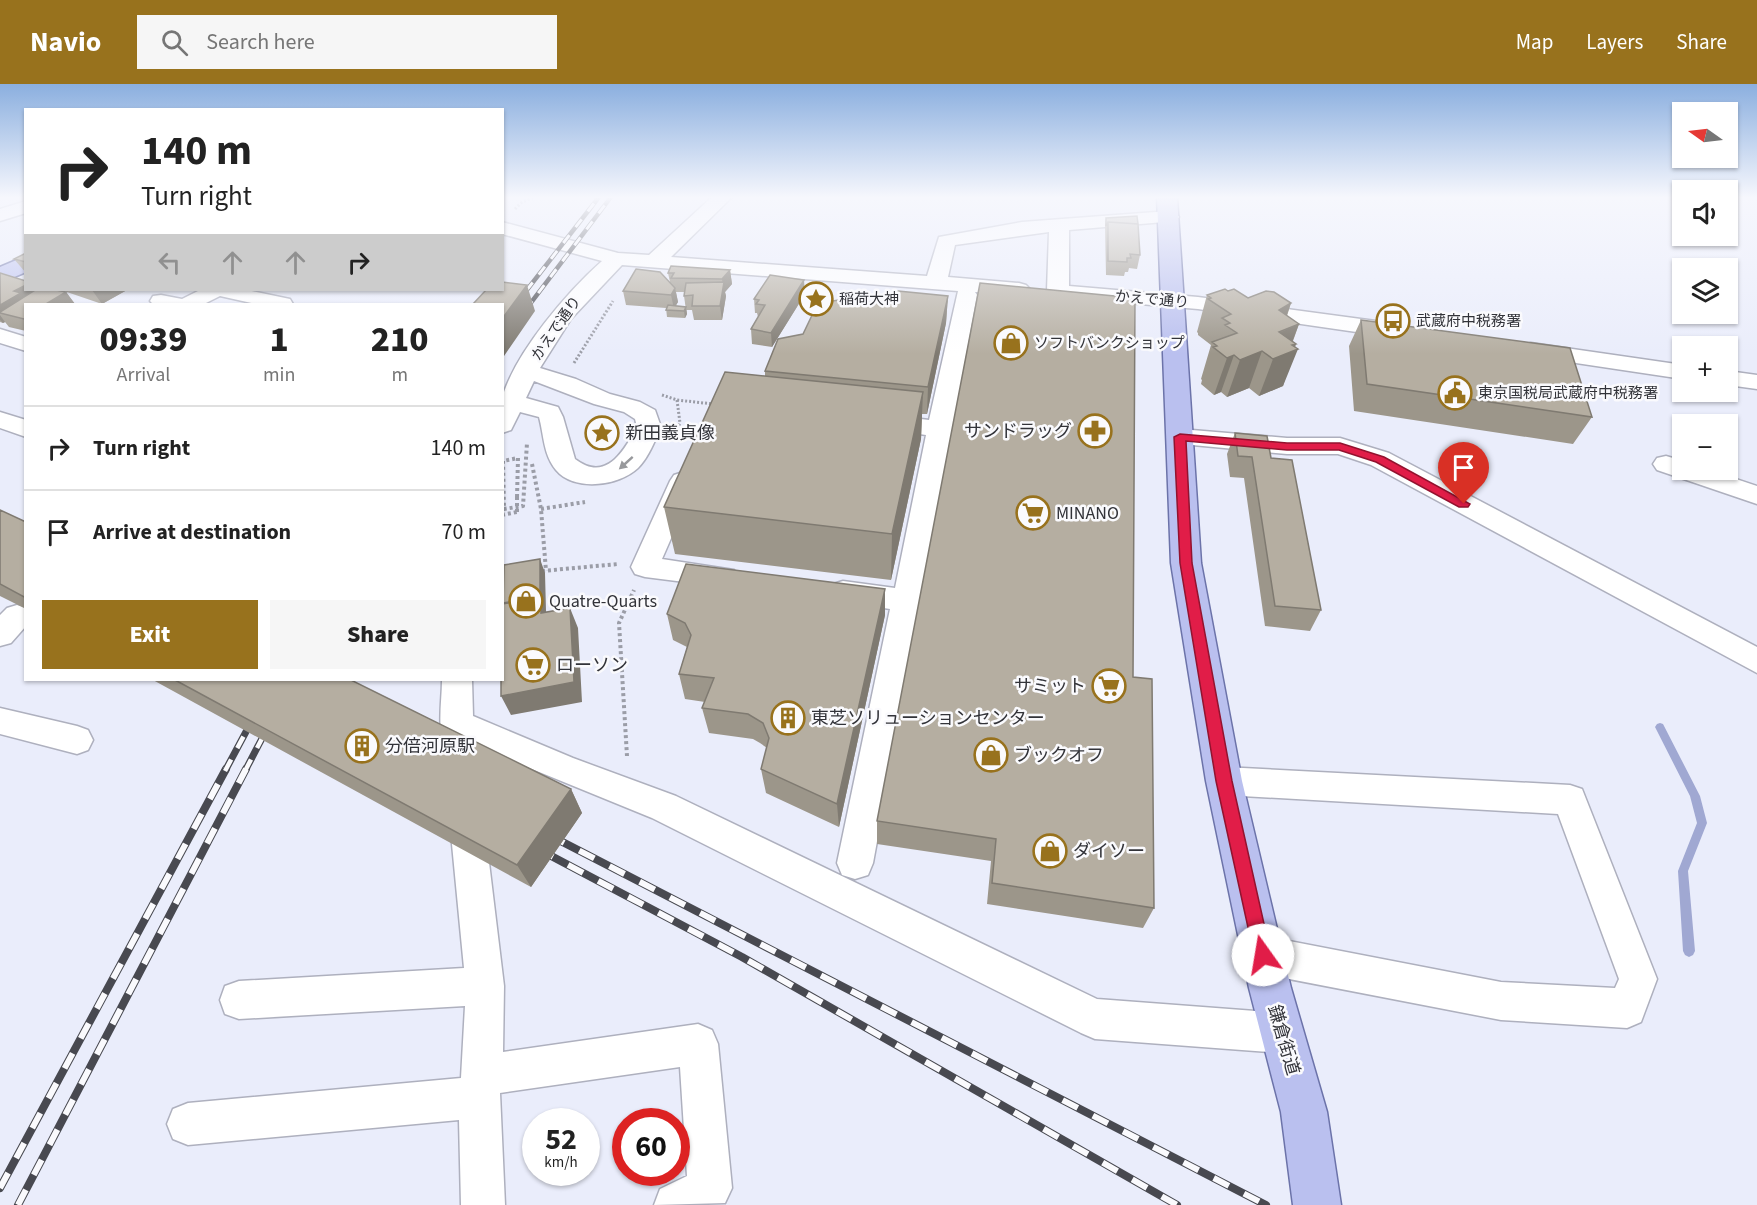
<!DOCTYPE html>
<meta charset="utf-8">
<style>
:root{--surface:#fff;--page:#f6f6f6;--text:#222;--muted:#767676;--line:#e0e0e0;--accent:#98721d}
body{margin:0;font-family:"Source Sans 3","Noto Sans JP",sans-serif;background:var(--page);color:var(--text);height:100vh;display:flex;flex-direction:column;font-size:22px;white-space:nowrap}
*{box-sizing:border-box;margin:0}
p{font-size:20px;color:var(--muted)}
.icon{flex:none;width:33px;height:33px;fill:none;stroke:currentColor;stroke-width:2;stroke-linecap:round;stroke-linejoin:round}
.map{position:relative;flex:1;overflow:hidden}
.panel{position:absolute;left:24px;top:219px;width:480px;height:378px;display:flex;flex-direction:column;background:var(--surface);border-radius:0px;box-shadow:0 2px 4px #0004}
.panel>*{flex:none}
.banner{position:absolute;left:24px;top:24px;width:480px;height:183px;border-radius:0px;box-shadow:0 2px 4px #0004;background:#fff;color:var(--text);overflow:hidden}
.needle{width:39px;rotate:284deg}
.controls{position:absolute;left:1672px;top:18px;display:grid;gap:12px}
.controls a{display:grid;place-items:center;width:66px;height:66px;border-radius:0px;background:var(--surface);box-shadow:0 2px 4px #0004;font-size:30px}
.speed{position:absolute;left:522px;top:1024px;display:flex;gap:12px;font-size:30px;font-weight:700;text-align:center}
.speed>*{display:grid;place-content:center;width:78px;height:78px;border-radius:50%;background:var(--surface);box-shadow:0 2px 4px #0004;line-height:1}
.speed small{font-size:15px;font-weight:400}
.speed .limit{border:9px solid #d22;background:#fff;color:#111}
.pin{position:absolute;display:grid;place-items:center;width:51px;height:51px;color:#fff;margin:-62px -26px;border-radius:50% 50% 50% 0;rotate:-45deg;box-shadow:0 0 6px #0007}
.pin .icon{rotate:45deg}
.me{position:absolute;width:66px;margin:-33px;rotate:347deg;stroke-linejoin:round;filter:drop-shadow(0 0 4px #0008)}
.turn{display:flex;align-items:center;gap:21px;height:126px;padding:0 18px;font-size:27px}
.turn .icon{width:78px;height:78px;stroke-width:2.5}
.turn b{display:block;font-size:42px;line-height:51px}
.lanes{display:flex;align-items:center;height:57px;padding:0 18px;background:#0003;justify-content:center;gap:30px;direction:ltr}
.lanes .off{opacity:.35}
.eta{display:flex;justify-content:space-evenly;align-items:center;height:102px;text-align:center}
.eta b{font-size:36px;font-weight:800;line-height:42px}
.primary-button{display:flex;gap:12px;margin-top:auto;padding:12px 18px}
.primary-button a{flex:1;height:69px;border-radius:0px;background:var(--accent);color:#fff;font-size:24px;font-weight:800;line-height:69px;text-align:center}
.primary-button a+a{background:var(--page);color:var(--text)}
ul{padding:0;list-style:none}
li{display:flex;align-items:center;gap:18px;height:84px;padding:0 18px;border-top:2px solid var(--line)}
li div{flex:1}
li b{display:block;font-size:22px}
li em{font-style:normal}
header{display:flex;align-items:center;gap:36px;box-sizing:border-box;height:84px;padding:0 30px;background:var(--accent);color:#fff}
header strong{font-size:28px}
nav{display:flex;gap:33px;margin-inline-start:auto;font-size:21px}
.search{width:420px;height:54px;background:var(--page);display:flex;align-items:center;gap:15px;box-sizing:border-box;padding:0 21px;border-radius:0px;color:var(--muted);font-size:22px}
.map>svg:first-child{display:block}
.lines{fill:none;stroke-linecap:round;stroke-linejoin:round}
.stream{fill:#a0a8d2;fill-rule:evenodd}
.minor-casing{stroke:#aeb0be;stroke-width:3}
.major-casing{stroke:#6c73a9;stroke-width:3}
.path-far1{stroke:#9b9da7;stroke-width:3;stroke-dasharray:2 2;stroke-linecap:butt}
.path{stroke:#9b9da7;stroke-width:4;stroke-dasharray:3 3;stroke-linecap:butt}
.minor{fill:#fff;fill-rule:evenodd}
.major{fill:#bac0ef;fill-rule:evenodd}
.rail-far2-casing{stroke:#484950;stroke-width:4.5}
.rail-far1-casing{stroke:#484950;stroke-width:7}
.rail-casing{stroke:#484950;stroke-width:8}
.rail-far2{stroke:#fafafd;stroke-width:3;stroke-dasharray:10;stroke-linecap:butt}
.rail-far1{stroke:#fafafd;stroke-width:4.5;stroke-dasharray:13;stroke-linecap:butt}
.rail{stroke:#fafafd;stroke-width:6;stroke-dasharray:17;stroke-linecap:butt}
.path-bridge{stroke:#9b9da7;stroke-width:4;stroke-dasharray:3 3;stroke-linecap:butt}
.wall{fill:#9c968a}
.shaded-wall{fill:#7f7a71}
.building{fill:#b5aea1;stroke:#7f7a71;stroke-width:1.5}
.oneway{fill:#98999c}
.route{fill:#e11d48;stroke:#92132f;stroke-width:1.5}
.labels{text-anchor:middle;stroke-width:5;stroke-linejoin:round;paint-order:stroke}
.far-poi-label{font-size:15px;fill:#323339;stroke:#fafafd;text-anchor:start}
.far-street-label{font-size:15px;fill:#323339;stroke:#fafafd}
.poi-label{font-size:18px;fill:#323339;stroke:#fafafd;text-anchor:start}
.street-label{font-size:18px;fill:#323339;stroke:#fafafd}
</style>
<header>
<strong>Navio</strong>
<div class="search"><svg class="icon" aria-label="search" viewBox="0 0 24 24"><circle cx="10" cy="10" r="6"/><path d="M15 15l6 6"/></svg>Search here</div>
<nav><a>Map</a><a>Layers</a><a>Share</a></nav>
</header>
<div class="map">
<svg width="1757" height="1121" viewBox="0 0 1757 1121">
<rect width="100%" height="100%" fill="#eaedfb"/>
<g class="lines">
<path class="stream" d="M1660 639 1663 640 1700 712 1707 739 1688 787 1695 867 1693 871 1689 873 1685 871 1683 867 1678 787 1697 739 1690 712 1655 643 1657 640Z"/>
<defs>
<path id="minor" d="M712 113H732L671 173 927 192 939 153 1022 138 1169 127 1176 129 1179 133 1176 137 1069 146V202L1198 213 1398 240 1406 242 1409 247 1406 252 1398 254 1198 225 1058 213 1051 211 1047 207 1049 148 955 161 948 193 1019 199 1026 201 1030 205 1026 209 975 208 977 211 873 779 868 791 855 795 842 791 837 779 890 525 833 516 829 508 833 500 843 497 895 504 926 351 872 343 869 338 872 333 881 330 929 336 958 207 622 181 571 235 540 284 576 295 610 310 640 318 655 326 661 343C655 356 649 373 638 384 619 402 574 408 556 386 543 370 544 351 539 333L520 328 511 346 502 349C502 337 500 322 503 311 517 267 567 208 602 177L502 150V138L618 169 649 171ZM534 297 594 320 624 328 635 335 637 343C624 367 606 399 575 375L563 333 558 323 526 314Z
M26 117V129L0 137V125Z
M200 206H247L290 215 293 220H256L220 212 204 220H153L150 217 153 212 161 211 182 215Z
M0 245 26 253V267L0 259Z
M1531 259 1683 281V295L1523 271 1520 266 1523 261Z
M1728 287 1757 291V305L1728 301Z
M0 328 26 336V353L0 344Z
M1180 345 1287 354H1340L1389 369 1757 563V589L1371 381 1338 370H1287L1171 359 1168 353 1171 347Z
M1666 372 1683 377V386H1709L1757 402V420L1657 386 1653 380 1657 374Z
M683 388 692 391 696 397 662 475 734 486 738 493 734 500 724 503 645 493 635 490 631 483 670 397 674 391Z
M17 521 26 524V542L11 559 0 562V531L7 524Z
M442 596H472L473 632 573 674 676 712 1097 915 1283 929 1297 935 1303 949 1297 963 1283 969 1095 955 1081 949 652 734 473 661 469 668 458 672 447 668C436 647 442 619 442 596Z
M0 624 77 642 88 646 93 656 88 666 77 670 0 650Z
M1224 683 1570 701 1582 705 1657 895 1641 938 1627 944 1501 936 1263 890 1250 884 1244 871 1250 858 1263 852 1501 898 1615 904 1619 895 1558 730 1224 711 1212 707 1207 697 1212 687Z
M466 714 478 718 483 729 504 902 503 968 698 940 712 946 718 960 732 1104 725 1119 654 1121 660 1105 687 1092 680 983 500 1009 505 1121H461L459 1036 188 1061 173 1055 167 1040 173 1025 188 1019 461 994 465 922 239 935 225 930 220 916 225 902 239 897 464 884 449 729 454 718Z"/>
<path id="major" d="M1157 113H1177L1201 479 1242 697 1291 904 1327 1028 1341 1121H1293L1281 1028 1249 904 1206 697 1171 479Z
M26 172V188L0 199V183Z"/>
</defs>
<use href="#minor" class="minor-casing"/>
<use href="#major" class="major-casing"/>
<path class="path-far1" d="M515 125 522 118 535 113
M574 279 613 217
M662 311 677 316 713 320
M677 316 680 339 677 345"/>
<path class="path" d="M532 380 541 425 546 487
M517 413 518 374 503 377 504 425 523 422 527 359
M541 425 585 418
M502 431 517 428
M542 487 618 480
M627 672 619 539 634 506"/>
<use href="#minor" class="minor"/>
<use href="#major" class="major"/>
<defs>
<path id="rail-far2" d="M502 238 599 113
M502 257 611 113"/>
<path id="rail-far1" d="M225 687 255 631
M245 687 269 641"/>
<path id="rail" d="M549 751 1266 1121
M538 765 742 873 1177 1121
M0 1104 226 685
M18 1121 246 685"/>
</defs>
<use href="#rail-far2" class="rail-far2-casing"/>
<use href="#rail-far1" class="rail-far1-casing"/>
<use href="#rail" class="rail-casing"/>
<use href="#rail-far2" class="rail-far2"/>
<use href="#rail-far1" class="rail-far1"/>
<use href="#rail" class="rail"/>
<path class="path-bridge" d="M517 413V428"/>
</g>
<path class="wall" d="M1106 134 1140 171 1137 185 1129 184 1128 188H1125L1124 192 1106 191 1105 141Z
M26 169V189L14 175Z
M730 186 732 200 725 208 726 212 722 236H694L692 226H686L684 212V208H676L678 218 675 222 686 223 687 230 685 234 667 233 666 224 626 221 623 207 670 198 668 189Z
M0 189 26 206 66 208 75 220H26V247L9 243 5 238 3 239 0 238Z
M61 206H127L102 220Z
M1228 207 1248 214 1291 219 1287 232 1299 240 1293 257 1295 263 1283 302 1259 312 1249 304 1227 313 1221 308 1214 311 1201 300 1202 296 1201 295 1211 261 1198 251V249L1197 248 1207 211Z
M805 210 772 263 752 260 751 245 758 233 757 229H755L754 215Z
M948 212 946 239 927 330H922L921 355 891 496 675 470 664 423 765 292V287L803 250 879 219Z
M1361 236 1592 333 1573 360 1354 327 1349 262Z
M1235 349 1271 374 1321 526 1310 547 1265 542 1244 394 1230 393 1227 370Z
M0 426 26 438V525L0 512Z
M667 530 885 531 839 743 766 709 761 685 767 664 760 659 753 655 709 649 702 624 705 618 685 615 679 590 687 563 673 556Z
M1133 593 1154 824 1143 844 987 820 991 777 877 760V737Z
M153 596H351L571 705 582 729 531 803Z"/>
<path class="shaded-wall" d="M730 186 732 200 725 208 726 212 722 236 720 222 723 202 722 195Z
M804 196 805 210 772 263 771 249Z
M26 201V206H35L0 229V221L14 207Z
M527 201 535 227 502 275V235Z
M675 204 678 218 674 225 671 211Z
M92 206H127L102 220Z
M66 208 75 220H46Z
M948 212 946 239 927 330 928 303Z
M1291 219 1281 248 1299 240 1288 269 1292 261 1296 260 1294 267 1298 265 1283 302 1259 312 1273 275 1279 226Z
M686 223 687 230 685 234 684 227Z
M0 231 5 238 3 239 0 236Z
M1262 267 1249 304 1227 313 1240 276Z
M1234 271 1221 308 1214 311 1227 274Z
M923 308 921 355 891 496 892 450Z
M540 475 545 489 546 527 549 534 509 533 503 519Z
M885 505V531L839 743 837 720Z
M570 524 578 544 582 618 511 631 501 612Z
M571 705 582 729 531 803 517 781Z"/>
<path class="building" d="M1137 132 1138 140 1108 138 1106 142V134Z
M1108 138 1138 140 1140 171 1130 170 1131 174H1127V178L1108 177Z
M26 169V178L14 175Z
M671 182 730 186 722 195 671 194 674 189H668Z
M636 185 660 188 675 204 671 211 623 207Z
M0 189 26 197V201L14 207 21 209 0 221Z
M770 191 804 196 771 249 751 245 765 221 756 220 759 216 754 215Z
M502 198 527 201 502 235V220H473L486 206H502Z
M724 198 720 222H692L693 211 684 212 686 199Z
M980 199 1135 214 1133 593 1152 595 1154 824 992 799 996 755 877 737Z
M1225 205 1228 207 1234 205 1248 214 1266 207 1274 208 1291 219 1279 226 1299 240 1279 248 1296 260 1292 261 1298 265 1273 275 1262 267 1240 276 1234 271 1227 274 1213 263 1217 262 1212 258 1237 249 1225 241 1230 239 1222 234 1231 230 1208 215 1211 214 1207 211Z
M35 206H56L66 208 46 220H26V234L24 235 0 229V228Z
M898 207 948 212 928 303 765 287 778 255 803 250 815 225 826 218 839 216 879 219 892 214Z
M668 221 686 223 684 227 666 226Z
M1361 236 1570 264 1592 333 1367 300Z
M725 288 923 308 892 450 664 423Z
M1235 349 1267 352 1271 374 1292 376 1321 526 1275 522 1252 373 1238 372Z
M0 426 26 438V514L0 500Z
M540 475V513L503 519 504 481Z
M686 480 885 505 837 720 761 685 769 654 763 639 748 630 702 624 714 594 679 590 691 551 685 539 667 530Z
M541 514V529L570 524 574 598 501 612V596H502V520Z
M175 596H351L571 705 517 781Z"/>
<defs><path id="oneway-solid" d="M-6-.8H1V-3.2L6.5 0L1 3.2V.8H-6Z" transform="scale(1.5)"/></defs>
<use class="oneway" href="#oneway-solid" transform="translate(626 379) rotate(138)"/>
<linearGradient id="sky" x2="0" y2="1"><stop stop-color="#8bafdf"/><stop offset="0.42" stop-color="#f6f7fd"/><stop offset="1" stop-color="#f6f7fd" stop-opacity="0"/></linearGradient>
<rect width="1757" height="270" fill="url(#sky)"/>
<path class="route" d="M1180 350 1287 359H1340L1384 373 1470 420 1468 423H1459L1376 378 1339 366H1287L1186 357 1192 479 1232 697 1271 871 1269 877 1263 879 1257 877 1254 871 1216 697 1180 479 1174 353Z"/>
<defs>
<symbol id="sight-ring" viewBox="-11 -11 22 22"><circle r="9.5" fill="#fafafd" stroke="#98721d" stroke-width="1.5"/><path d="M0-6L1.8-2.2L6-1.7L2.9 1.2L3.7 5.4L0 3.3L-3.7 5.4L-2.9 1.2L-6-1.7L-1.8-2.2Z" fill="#98721d"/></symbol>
<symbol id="bus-ring" viewBox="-11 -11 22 22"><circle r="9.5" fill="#fafafd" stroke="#98721d" stroke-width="1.5"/><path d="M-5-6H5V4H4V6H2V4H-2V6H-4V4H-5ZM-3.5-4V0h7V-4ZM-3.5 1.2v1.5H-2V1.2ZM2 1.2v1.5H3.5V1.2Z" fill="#98721d"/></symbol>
<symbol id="shop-ring" viewBox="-11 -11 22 22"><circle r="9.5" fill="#fafafd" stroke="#98721d" stroke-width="1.5"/><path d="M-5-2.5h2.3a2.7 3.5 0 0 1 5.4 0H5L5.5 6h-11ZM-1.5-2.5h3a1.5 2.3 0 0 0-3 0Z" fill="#98721d"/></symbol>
<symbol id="civic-ring" viewBox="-11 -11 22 22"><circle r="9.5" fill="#fafafd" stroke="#98721d" stroke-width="1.5"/><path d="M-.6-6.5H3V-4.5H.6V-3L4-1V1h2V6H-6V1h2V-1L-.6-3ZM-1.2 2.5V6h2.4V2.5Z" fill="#98721d"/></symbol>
<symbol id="pharmacy-ring" viewBox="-11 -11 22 22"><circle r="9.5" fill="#fafafd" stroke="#98721d" stroke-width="1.5"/><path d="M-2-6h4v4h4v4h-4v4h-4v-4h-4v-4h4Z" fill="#98721d"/></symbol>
<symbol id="supermarket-ring" viewBox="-11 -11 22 22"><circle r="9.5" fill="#fafafd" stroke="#98721d" stroke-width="1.5"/><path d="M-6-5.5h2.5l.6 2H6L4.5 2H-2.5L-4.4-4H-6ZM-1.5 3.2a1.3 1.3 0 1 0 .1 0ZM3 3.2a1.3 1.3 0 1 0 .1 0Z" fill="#98721d"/></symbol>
<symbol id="building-ring" viewBox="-11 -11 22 22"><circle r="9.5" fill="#fafafd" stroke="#98721d" stroke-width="1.5"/><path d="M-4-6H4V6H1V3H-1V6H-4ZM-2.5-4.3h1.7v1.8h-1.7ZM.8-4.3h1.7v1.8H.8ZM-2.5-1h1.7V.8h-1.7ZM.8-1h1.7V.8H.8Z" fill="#98721d"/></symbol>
</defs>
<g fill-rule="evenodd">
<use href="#sight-ring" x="797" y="196" width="38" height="38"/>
<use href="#bus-ring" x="1374" y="218" width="38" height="38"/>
<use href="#shop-ring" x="992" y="240" width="38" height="38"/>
<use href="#civic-ring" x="1436" y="290" width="38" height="38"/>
<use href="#pharmacy-ring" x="1076" y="328" width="38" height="38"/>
<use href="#sight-ring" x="583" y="330" width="38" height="38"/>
<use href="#supermarket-ring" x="1014" y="410" width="38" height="38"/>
<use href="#shop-ring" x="507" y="498" width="38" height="38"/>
<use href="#supermarket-ring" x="514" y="562" width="38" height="38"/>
<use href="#supermarket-ring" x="1090" y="583" width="38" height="38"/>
<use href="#building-ring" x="769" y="615" width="38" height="38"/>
<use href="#building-ring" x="343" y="643" width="38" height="38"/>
<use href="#shop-ring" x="972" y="652" width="38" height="38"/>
<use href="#shop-ring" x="1031" y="748" width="38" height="38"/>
</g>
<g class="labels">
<g class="far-poi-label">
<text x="839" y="220">稲荷大神</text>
<text x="1416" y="242">武蔵府中税務署</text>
<text x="1034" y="264">ソフトバンクショップ</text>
<text x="1478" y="314">東京国税局武蔵府中税務署</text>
</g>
<g class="far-street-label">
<text transform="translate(1152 215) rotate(5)" y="5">かえで通り</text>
<text transform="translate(556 244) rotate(-55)" y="5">かえで通り</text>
</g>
<g class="poi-label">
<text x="1072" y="353" text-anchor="end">サンドラッグ</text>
<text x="625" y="355">新田義貞像</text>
<text x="1056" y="435">MINANO</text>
<text x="549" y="523">Quatre-Quarts</text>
<text x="556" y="587">ローソン</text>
<text x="1086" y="608" text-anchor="end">サミット</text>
<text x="811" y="640">東芝ソリューションセンター</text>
<text x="385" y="668">分倍河原駅</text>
<text x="1014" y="677">ブックオフ</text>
<text x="1073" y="773">ダイソー</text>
</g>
<g class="street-label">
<text transform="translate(1284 956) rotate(74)" y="6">鎌倉街道</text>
</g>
</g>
</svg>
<div class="controls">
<a><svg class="needle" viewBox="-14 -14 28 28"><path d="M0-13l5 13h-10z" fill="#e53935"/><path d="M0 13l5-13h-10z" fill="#767676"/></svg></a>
<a><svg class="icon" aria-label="sound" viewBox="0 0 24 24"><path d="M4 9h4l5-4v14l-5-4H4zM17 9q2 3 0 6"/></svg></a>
<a><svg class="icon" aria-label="layers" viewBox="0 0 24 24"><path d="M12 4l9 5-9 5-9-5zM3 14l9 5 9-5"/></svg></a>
<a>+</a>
<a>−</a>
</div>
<div class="speed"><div>52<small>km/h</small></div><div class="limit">60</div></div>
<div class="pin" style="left:1464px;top:420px;background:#d93025"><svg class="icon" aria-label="arrive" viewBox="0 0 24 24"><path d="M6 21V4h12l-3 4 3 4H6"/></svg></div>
<svg class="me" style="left:1263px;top:871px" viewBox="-20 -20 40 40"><circle r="19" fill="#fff"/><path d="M0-13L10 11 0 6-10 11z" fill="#e11d48"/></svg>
<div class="banner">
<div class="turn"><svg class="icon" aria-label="right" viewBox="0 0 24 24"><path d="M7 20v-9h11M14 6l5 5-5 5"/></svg><div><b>140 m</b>Turn right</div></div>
<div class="lanes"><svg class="icon off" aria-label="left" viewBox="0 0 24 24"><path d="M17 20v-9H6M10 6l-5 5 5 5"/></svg><svg class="icon off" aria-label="ahead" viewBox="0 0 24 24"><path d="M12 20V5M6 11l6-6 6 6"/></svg><svg class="icon off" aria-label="ahead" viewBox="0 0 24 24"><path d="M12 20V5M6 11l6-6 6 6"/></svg><svg class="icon" aria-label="right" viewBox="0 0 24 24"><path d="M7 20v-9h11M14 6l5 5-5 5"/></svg></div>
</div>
<section class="panel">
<div class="eta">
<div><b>09:39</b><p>Arrival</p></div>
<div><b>1</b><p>min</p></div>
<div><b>210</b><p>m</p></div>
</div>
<ul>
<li><svg class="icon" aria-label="right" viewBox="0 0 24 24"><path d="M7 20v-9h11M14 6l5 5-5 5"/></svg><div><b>Turn right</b></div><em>140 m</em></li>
<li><svg class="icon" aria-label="arrive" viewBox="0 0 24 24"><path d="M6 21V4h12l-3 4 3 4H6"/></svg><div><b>Arrive at destination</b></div><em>70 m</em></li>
</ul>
<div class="primary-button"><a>Exit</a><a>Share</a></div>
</section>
</div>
